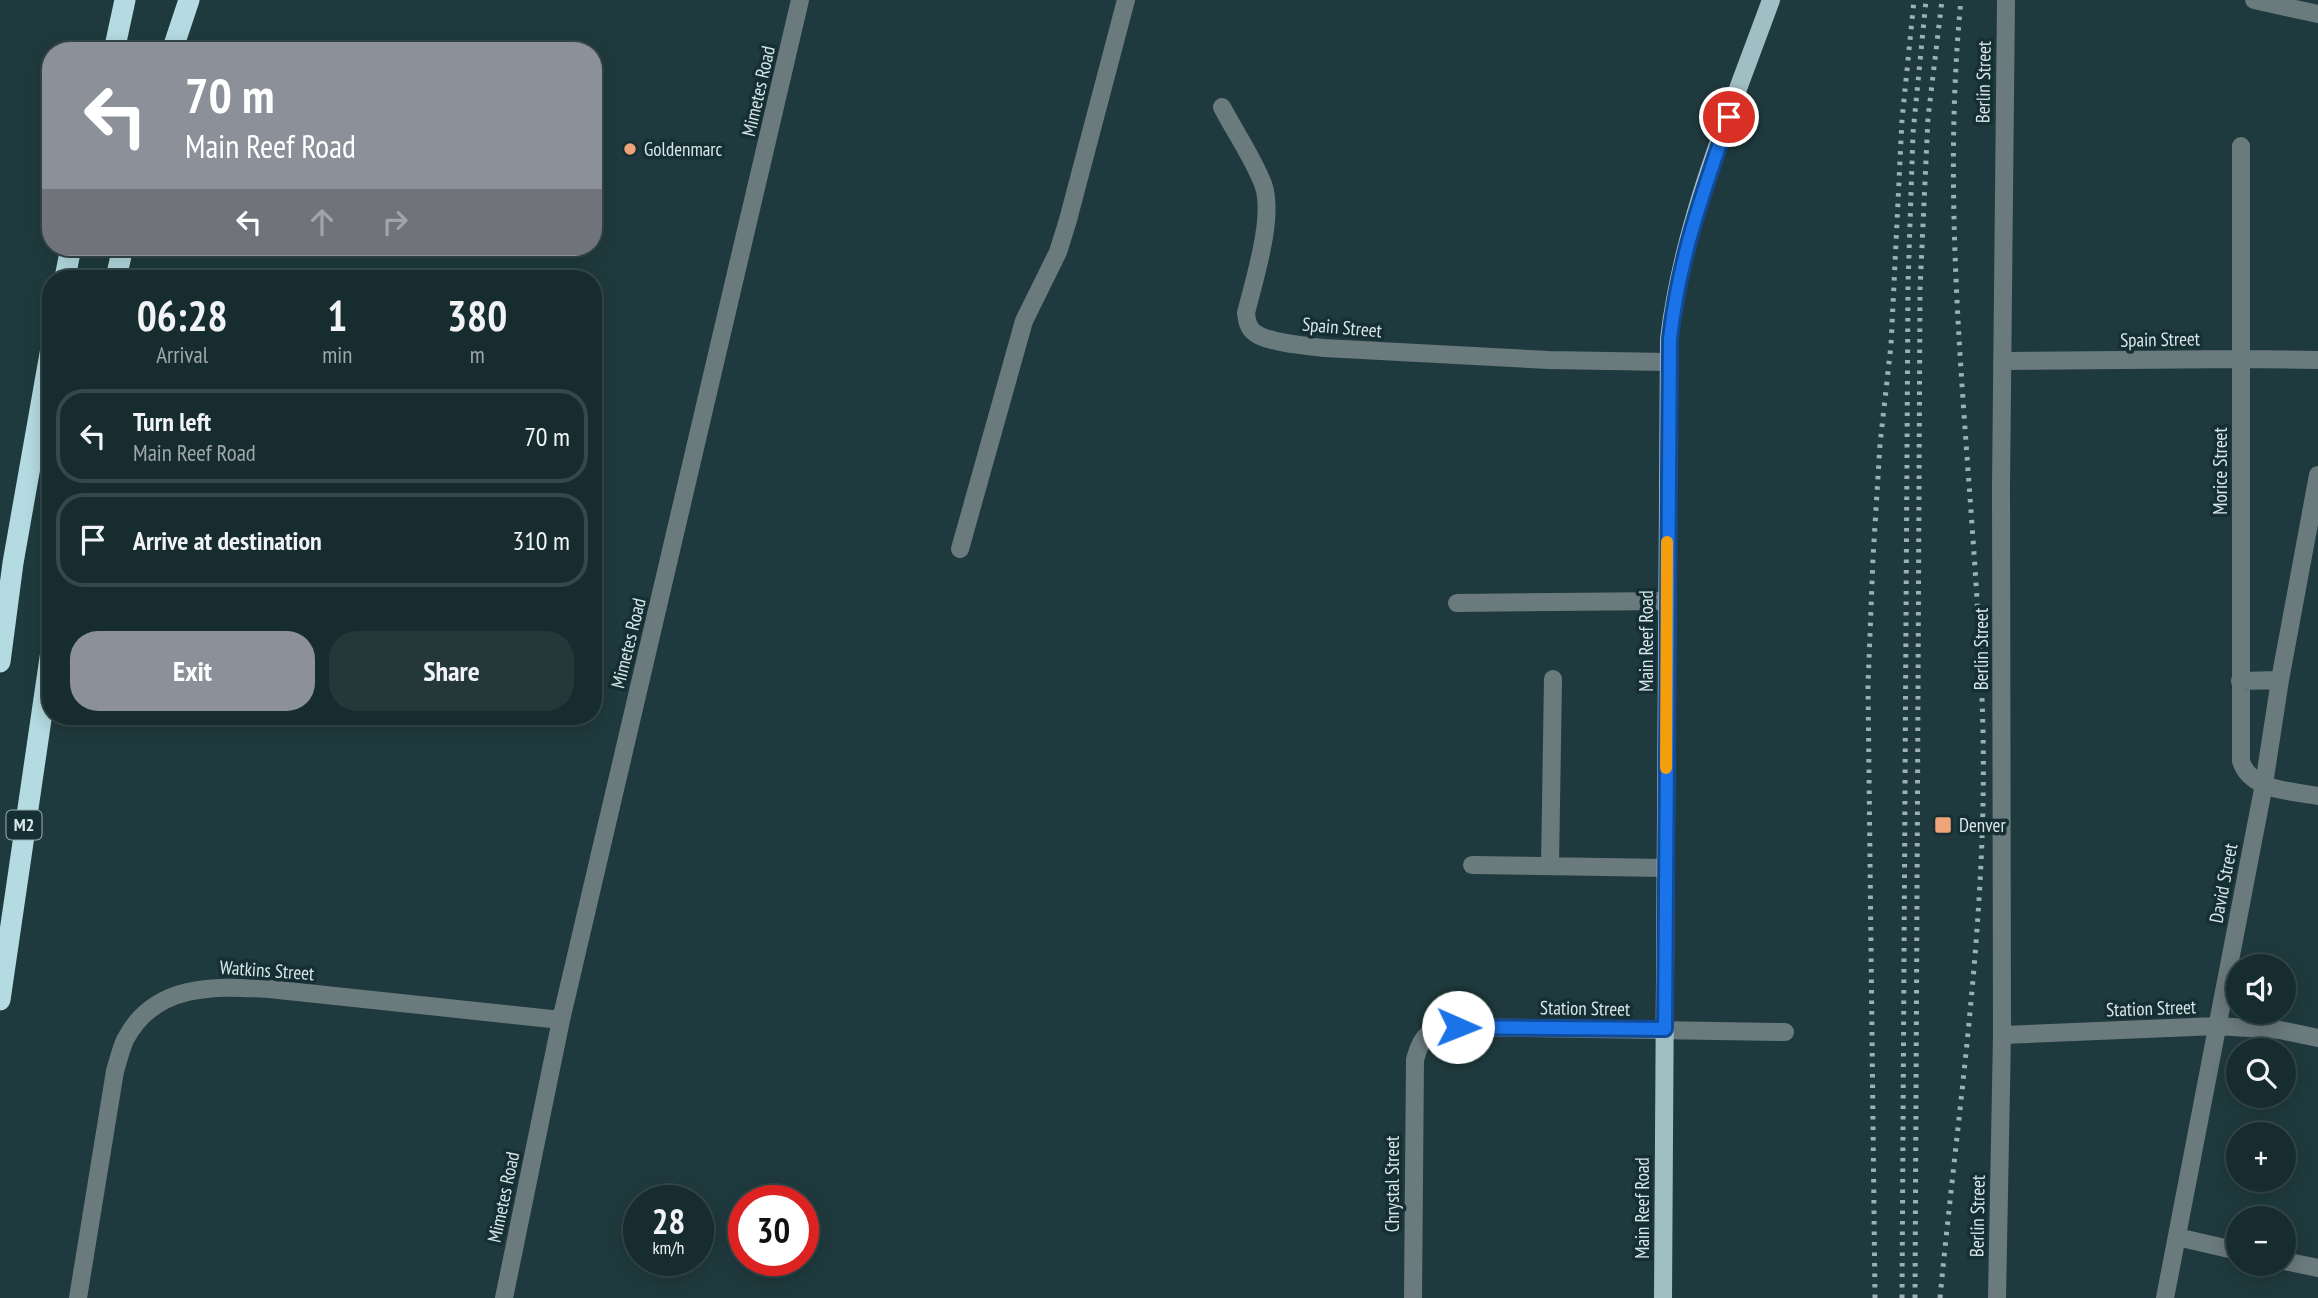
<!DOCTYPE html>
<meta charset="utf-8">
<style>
:root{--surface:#172c2e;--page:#24383a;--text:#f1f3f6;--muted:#9ea7aa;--line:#36484a;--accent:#8c9099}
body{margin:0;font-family:"PT Sans Narrow",sans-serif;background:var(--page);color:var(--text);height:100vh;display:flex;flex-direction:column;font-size:26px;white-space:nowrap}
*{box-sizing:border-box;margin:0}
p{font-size:23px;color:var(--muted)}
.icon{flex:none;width:38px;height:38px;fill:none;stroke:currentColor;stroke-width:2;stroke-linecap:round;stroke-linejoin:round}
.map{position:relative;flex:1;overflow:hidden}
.details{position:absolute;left:42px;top:270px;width:560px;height:455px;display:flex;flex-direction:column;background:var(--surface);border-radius:28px;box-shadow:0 4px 18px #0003,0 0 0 2px var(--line)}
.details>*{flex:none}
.guide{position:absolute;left:42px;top:42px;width:560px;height:214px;border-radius:28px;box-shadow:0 4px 18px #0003,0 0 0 2px var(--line);background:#8c9099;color:#fff;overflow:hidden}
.tools{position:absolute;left:2226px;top:954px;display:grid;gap:14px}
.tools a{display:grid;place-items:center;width:70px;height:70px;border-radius:50%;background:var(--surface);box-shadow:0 4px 18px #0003,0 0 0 2px var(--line);font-size:35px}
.speed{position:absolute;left:623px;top:1185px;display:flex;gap:14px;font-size:35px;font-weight:700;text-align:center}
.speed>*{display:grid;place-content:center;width:91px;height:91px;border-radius:50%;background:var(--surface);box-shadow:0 4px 18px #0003,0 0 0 2px var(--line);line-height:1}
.speed small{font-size:18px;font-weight:400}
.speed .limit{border:10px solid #d22;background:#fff;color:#111}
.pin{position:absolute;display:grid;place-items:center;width:60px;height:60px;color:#fff;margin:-30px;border:4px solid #fff;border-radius:50%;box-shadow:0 2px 7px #0007}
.me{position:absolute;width:77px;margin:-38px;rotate:91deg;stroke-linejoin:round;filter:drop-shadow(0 0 5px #0008)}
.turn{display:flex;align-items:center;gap:24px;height:147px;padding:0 28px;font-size:32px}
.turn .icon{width:91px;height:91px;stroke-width:2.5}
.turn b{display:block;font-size:49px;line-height:60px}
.lanes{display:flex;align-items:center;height:66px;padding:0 28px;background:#0003;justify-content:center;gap:35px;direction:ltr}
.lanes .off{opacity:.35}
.eta{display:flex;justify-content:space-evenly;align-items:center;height:119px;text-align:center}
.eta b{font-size:42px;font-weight:700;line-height:49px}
.button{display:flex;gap:14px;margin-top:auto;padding:14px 28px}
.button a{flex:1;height:80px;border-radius:28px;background:var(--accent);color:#fff;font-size:28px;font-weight:700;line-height:80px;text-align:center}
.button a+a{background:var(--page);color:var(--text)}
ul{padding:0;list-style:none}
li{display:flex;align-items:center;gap:21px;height:94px;margin:0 14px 10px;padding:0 14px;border:4px solid var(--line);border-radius:28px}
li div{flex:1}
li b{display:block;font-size:26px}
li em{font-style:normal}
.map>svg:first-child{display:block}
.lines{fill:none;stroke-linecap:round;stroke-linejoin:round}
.minor{stroke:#6b7a7d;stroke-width:18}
.major{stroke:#9fbfc5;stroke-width:18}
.highway{stroke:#b3dbe1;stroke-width:21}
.rail{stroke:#9db0b3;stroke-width:5;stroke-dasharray:3.5 7;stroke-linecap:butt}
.route-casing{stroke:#114b97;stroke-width:18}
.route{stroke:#1a73e8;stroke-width:12}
.slow{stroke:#f59e0b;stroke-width:12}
.poi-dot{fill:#efa378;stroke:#152f34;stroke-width:2.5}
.labels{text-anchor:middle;stroke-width:7;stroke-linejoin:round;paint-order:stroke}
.shield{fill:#152f34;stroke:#9eb0b3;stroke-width:2}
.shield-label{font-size:18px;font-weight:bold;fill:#d8e7ea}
.street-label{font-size:19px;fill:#d8e7ea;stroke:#152f34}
.poi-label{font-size:19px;fill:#d8e7ea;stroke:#152f34;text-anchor:start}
</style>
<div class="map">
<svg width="2318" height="1298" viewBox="0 0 2318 1298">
<rect width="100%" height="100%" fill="#1f3a3e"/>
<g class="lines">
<path class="minor" d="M2254 0 2318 14
M1222 107C1235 132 1253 158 1263 184 1275 216 1254 280 1246 313 1247 321 1248 328 1255 333 1268 343 1308 346 1324 348L1549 360 1668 362
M2241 146V761C2250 791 2292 791 2318 796
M2002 361 2241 359 2318 360
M960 549 1024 321 1058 252 1068 220 1126 0
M1457 603 1667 601
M2240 681 2280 680
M1472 865 1665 868
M1550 866 1553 679
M2002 1035 2217 1026 2280 1030 2318 1038
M2177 1237 2238 1251
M2284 1261 2318 1268
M78 1298 115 1071C118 1061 121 1049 125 1040 154 983 215 986 269 989L561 1020
M504 1298 561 1020 800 0
M1413 1298 1415 1060C1422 1032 1431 1028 1458 1027L1785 1032
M1997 1298 2002 1035 2001 486 2006 0
M2165 1298 2264 784 2280 680 2318 475"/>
<path class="major" d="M1663 1298 1669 339C1683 221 1731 110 1771 0"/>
<path class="highway" d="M114 51 125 0
M172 51 189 0
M65 278 71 247
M116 278 123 247
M0 662 13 563 51 348
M0 1000 51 651"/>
<path class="rail" d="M1875 1298 1868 685 1873 558 1880 444 1891 345 1902 120 1914 0
M1902 1298 1908 284 1913 133 1926 0
M1915 1298 1920 289 1928 118 1942 0
M1940 1298C1958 1109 1987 921 1983 731 1977 488 1937 244 1961 0"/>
</g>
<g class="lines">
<defs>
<path id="route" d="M1458 1027 1665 1029 1670 339C1679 258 1703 193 1729 117"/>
</defs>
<use href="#route" class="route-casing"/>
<use href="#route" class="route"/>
<path class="slow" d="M1666 768 1667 542"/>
</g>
<g class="poi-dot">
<circle cx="630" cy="149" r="7"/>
<rect x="1934" y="816" width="18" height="18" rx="3.5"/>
</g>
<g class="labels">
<rect class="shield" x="6.5" y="810.5" width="35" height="29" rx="5"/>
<g class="shield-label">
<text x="24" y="831">M2</text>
</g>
<g class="street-label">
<text transform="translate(1983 82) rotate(-89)" y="7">Berlin Street</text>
<text transform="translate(758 91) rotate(-77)" y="7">Mimetes Road</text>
<text transform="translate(1342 327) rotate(5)" y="7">Spain Street</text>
<text transform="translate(2160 339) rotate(-1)" y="7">Spain Street</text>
<text transform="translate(2220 471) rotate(-90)" y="7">Morice Street</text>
<text transform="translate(1646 641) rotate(-90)" y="7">Main Reef Road</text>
<text transform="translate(628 643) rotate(-76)" y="7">Mimetes Road</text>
<text transform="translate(1981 649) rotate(-90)" y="7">Berlin Street</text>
<text transform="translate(2223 883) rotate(-79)" y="7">David Street</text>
<text transform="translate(267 970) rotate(4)" y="7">Watkins Street</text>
<text transform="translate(1585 1008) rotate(1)" y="7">Station Street</text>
<text transform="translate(2151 1008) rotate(-2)" y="7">Station Street</text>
<text transform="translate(1392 1184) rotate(-90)" y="7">Chrystal Street</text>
<text transform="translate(503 1197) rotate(-78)" y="7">Mimetes Road</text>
<text transform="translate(1642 1208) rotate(-90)" y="7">Main Reef Road</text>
<text transform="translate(1977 1216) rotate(-89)" y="7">Berlin Street</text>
</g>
<g class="poi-label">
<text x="644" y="156">Goldenmarc</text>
<text x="1959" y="832">Denver</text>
</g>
</g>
</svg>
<div class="tools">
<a><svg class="icon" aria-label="sound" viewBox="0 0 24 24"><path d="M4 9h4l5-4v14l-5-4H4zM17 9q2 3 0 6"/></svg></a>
<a><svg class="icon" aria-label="search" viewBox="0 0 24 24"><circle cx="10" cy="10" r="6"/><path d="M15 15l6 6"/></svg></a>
<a>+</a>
<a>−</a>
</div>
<div class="speed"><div>28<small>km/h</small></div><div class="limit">30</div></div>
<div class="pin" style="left:1729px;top:117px;background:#d93025"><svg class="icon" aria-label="arrive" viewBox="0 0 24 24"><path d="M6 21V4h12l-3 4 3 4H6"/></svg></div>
<svg class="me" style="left:1458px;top:1027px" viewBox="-20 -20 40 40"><circle r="19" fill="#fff"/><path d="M0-13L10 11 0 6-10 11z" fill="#1a73e8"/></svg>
<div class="guide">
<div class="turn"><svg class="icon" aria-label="left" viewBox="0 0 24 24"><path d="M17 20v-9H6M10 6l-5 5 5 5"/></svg><div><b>70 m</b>Main Reef Road</div></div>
<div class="lanes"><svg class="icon" aria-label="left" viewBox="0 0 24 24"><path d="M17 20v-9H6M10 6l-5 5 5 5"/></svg><svg class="icon off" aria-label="ahead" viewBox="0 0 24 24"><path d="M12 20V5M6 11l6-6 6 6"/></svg><svg class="icon off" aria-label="right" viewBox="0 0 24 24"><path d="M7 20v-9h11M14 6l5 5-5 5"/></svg></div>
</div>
<section class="details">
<div class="eta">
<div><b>06:28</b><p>Arrival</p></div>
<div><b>1</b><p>min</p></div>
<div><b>380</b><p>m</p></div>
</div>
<ul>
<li><svg class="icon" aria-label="left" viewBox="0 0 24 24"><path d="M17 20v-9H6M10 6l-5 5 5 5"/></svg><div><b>Turn left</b><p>Main Reef Road</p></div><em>70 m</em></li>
<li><svg class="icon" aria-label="arrive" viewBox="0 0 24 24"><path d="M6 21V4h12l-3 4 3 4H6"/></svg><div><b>Arrive at destination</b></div><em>310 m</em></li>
</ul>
<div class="button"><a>Exit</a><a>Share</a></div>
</section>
</div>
